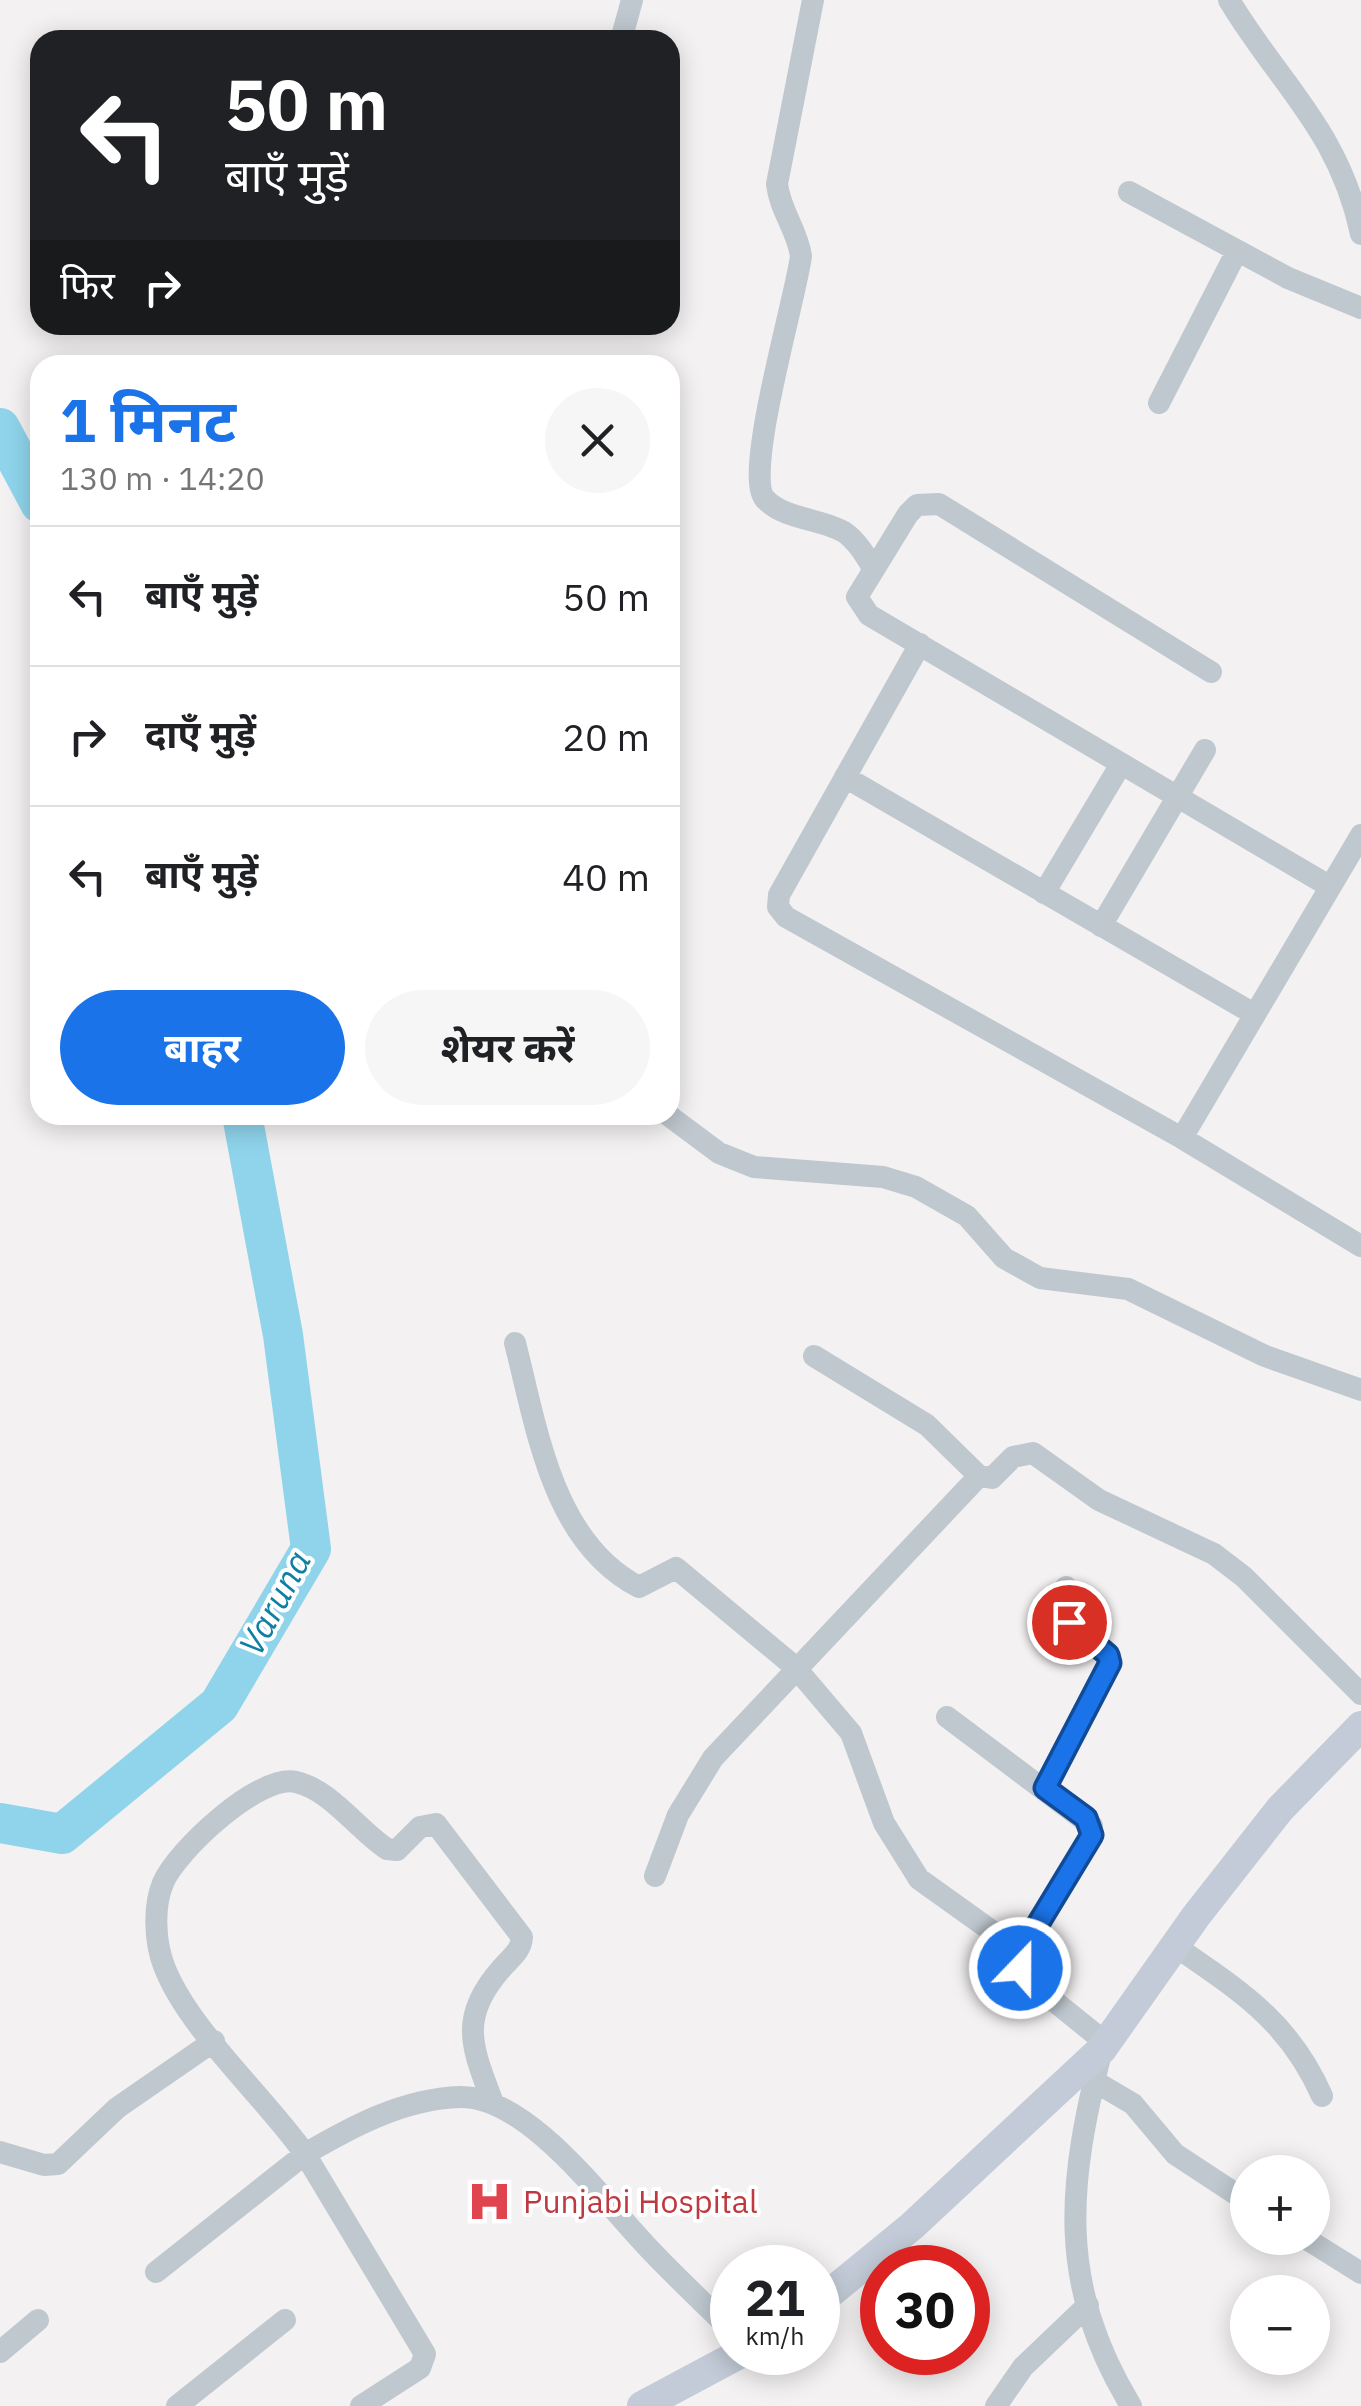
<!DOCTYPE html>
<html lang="hi">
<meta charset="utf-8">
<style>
:root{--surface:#fff;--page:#f6f6f6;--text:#202124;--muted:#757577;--line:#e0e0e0;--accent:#1a73e8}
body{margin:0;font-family:"IBM Plex Sans","Noto Sans Devanagari",sans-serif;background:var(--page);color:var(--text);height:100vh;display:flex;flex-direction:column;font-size:38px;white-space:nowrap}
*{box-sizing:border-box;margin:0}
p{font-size:32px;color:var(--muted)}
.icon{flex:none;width:55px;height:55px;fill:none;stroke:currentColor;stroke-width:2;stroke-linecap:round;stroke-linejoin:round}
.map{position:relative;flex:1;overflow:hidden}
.sheet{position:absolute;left:30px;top:355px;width:650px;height:770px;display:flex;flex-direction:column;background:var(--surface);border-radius:30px;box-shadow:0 5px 25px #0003}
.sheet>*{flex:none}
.banner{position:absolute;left:30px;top:30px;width:650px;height:305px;border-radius:30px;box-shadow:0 5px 25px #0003;background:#202124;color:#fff;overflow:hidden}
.fabs{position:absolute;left:1230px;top:2155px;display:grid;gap:20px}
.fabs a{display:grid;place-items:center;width:100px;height:100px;border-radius:50%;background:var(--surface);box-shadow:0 5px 25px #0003;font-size:50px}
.speed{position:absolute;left:710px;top:2245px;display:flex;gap:20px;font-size:50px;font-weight:700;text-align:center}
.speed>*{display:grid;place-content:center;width:130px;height:130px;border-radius:50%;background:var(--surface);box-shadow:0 5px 25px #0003;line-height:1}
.speed small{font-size:25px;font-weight:400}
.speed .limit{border:15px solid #d22;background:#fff;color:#111}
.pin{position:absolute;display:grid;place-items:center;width:85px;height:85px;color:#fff;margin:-42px;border:5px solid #fff;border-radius:50%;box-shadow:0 2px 10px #0007}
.me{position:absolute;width:110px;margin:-55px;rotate:22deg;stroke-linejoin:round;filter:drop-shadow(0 0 8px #0008)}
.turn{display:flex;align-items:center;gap:35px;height:210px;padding:0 30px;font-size:45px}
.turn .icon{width:130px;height:130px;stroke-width:2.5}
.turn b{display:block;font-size:70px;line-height:85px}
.then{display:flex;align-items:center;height:95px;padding:0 30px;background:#0003;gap:20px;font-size:38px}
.round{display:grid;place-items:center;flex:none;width:105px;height:105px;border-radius:52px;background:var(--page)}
.head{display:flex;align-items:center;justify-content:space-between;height:170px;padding:0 30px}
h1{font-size:60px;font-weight:700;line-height:75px;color:var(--accent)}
.button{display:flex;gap:20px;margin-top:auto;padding:20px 30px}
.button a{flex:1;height:115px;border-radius:60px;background:var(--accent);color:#fff;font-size:40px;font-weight:700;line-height:115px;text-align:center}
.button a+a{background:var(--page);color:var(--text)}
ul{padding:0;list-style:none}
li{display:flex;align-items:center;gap:30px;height:140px;padding:0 30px;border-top:2px solid var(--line)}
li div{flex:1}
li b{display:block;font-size:38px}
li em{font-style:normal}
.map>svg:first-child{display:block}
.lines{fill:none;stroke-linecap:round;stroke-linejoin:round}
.river{stroke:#8fd4eb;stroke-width:40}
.street{stroke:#bfc8cf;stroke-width:22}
.secondary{stroke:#c2cbd7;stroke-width:30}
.route-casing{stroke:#114b97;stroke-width:25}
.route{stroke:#1a73e8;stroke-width:18}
.labels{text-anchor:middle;stroke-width:8;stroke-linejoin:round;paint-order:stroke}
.health-label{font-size:32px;fill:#be3a42;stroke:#fff;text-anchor:start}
.water-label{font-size:35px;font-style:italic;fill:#0f7fa3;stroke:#fff}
</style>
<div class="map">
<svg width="1361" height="2406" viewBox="0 0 1361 2406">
<rect width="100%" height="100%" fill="#f3f1f1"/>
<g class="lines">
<path class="river" d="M0 428 40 503
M0 1823 62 1834 219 1705 311 1549 283 1335 242 1115"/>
<path class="street" d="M813 0 777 184C780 211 797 229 801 256 796 297 743 475 765 499 785 520 820 518 844 532 857 541 865 555 873 568
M1229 0C1280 85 1339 130 1361 234
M621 40 632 0
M1129 192 1288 278 1361 308
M1159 403 1237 251
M920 644 779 895 778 907 786 917 1182 1138 1361 1246
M1211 672 939 504 917 505 908 514 857 597 869 615 1329 886
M845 777 1254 1014
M1044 893 1121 764
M1101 926 1205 750
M668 1115 719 1153 754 1167 883 1177 916 1187 967 1216 1004 1258 1040 1278 1128 1289 1265 1356 1361 1390
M1182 1138 1361 835
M515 1343C537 1428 552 1542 639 1587L676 1568 795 1667 851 1733 884 1823 919 1879 1021 1952
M814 1356 927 1425 979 1476 992 1478 1013 1457 1033 1453 1099 1500 1214 1554 1244 1577 1361 1694
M947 1717 1092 1826 1086 1846 1021 1952 1020 1968 1028 1980 1106 2043
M1045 1787 1110 1663 1107 1655C1084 1632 1059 1624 1066 1587
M655 1876 678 1815 713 1758 979 1476
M1175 1946C1240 1991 1289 2021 1322 2096
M1102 2049C1068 2183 1056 2282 1131 2406
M1094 2081 1133 2104 1175 2154 1248 2202
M493 2103C473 2049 457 2019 501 1969 510 1958 521 1952 522 1937L436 1824 420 1827 397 1850 387 1849C358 1830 331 1790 296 1782 260 1773 176 1851 163 1883 153 1907 155 1943 164 1966 188 2029 264 2096 305 2154 353 2126 403 2099 460 2097 526 2096 599 2195 641 2240 670 2272 702 2301 732 2331
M0 2152 44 2165 58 2164 117 2108 214 2041
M1305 2238 1361 2273
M156 2272 305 2154 425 2354 420 2368 361 2406
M0 2352 38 2320
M177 2406 285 2320
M996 2406 1023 2367 1088 2305"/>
<path class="secondary" d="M818 2303 912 2226 1102 2049 1196 1916 1280 1809 1361 1726
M642 2406 743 2352"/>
</g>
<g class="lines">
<defs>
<path id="route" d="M1020 1968 1021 1952 1092 1835 1086 1818 1045 1788 1110 1663 1108 1655 1069 1622"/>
</defs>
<use href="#route" class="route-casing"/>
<use href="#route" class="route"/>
</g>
<defs>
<symbol id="hospital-bare" viewBox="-9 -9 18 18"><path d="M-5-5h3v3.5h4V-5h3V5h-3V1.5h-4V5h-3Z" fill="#e0444e" stroke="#fff" stroke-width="2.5" paint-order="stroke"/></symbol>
</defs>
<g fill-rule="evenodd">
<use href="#hospital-bare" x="458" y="2170" width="63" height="63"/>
</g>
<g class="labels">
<g class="health-label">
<text x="523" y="2213">Punjabi Hospital</text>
</g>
<g class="water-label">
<text transform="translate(275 1603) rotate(-62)" y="12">Varuna</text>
</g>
</g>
</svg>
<div class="fabs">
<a>+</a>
<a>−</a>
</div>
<div class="speed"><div>21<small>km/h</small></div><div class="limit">30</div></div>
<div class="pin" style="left:1069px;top:1622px;background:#d93025"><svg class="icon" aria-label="arrive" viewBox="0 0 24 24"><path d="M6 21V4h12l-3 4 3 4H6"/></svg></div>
<svg class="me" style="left:1020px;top:1968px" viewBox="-20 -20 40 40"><circle r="17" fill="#1a73e8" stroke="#fff" stroke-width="3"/><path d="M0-11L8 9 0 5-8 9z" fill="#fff"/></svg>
<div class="banner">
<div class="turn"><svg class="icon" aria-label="left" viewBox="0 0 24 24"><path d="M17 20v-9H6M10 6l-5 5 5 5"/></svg><div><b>50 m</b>बाएँ मुड़ें</div></div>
<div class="then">फिर<svg class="icon" aria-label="right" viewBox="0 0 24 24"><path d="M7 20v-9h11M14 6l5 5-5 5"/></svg></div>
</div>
<section class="sheet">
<div class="head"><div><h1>1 मिनट</h1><p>130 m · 14:20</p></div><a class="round"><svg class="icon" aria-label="close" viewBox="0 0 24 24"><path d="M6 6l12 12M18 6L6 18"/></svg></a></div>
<ul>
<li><svg class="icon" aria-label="left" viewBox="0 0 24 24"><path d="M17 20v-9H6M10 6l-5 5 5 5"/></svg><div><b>बाएँ मुड़ें</b></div><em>50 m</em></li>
<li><svg class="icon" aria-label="right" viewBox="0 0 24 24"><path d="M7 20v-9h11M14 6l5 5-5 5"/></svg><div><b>दाएँ मुड़ें</b></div><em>20 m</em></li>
<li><svg class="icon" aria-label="left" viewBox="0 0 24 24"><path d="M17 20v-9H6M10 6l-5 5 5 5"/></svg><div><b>बाएँ मुड़ें</b></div><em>40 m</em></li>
</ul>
<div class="button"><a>बाहर</a><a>शेयर करें</a></div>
</section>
</div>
